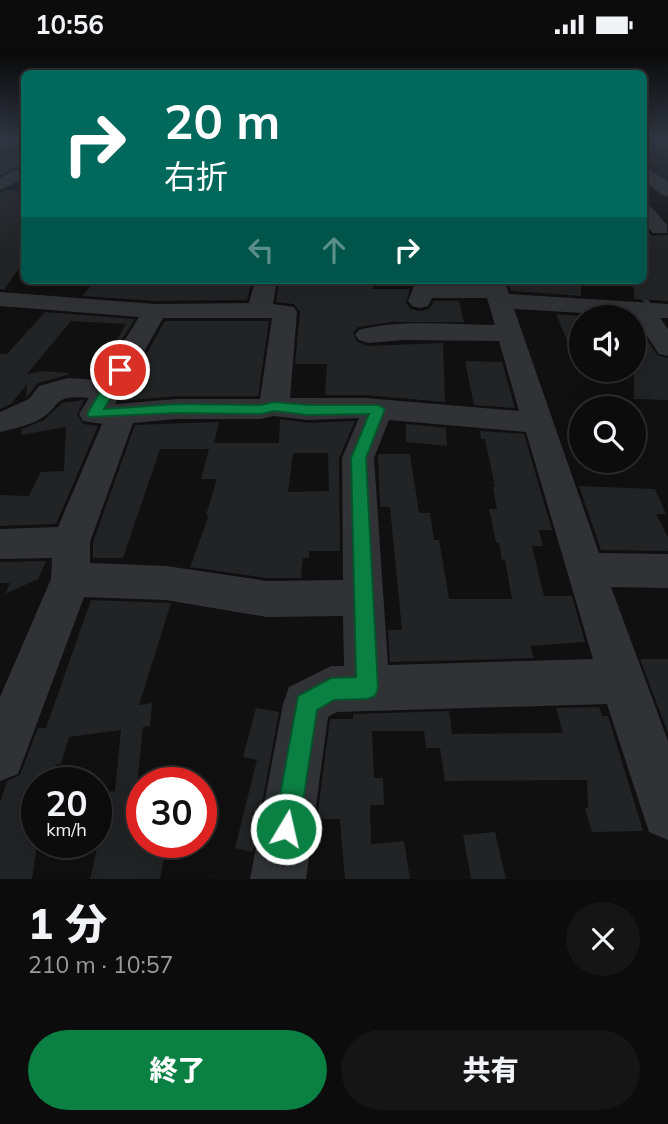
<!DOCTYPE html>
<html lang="ja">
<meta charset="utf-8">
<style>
:root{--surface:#0c0c0d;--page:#151516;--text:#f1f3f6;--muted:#9a9b9d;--line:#2c2c2e;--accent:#0b8043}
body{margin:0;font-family:Mulish,"Noto Sans JP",sans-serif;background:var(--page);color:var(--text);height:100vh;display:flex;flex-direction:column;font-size:26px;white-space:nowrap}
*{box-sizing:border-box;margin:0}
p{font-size:23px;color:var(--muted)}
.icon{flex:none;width:38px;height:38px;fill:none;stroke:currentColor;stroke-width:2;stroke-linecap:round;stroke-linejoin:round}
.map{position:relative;height:830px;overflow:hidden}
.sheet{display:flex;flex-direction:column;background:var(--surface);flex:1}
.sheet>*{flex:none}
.guide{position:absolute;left:21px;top:21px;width:626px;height:214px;border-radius:10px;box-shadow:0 7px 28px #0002,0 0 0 2px var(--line);background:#00695c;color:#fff;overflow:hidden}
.fabs{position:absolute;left:569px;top:256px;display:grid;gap:14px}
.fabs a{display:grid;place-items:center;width:77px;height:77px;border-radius:50%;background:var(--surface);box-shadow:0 7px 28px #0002,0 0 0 2px var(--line);font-size:35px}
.speed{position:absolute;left:21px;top:718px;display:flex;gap:14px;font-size:35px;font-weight:700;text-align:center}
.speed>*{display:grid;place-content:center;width:91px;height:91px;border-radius:50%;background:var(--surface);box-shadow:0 7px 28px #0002,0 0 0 2px var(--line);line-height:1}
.speed small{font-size:18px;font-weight:400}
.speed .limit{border:10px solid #d22;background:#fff;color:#111}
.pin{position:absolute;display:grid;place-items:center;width:60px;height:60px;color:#fff;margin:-30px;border:4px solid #fff;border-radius:50%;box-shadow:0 2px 7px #0007}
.me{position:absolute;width:77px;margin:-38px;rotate:9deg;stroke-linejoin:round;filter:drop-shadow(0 0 5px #0008)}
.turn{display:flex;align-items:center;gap:24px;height:147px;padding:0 28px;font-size:32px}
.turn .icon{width:91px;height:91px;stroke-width:2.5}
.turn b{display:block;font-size:49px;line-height:60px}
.lanes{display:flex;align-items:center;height:66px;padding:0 28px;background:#0003;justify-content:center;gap:35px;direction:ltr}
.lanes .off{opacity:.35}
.round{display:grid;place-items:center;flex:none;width:74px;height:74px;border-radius:37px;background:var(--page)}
.head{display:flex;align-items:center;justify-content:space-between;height:119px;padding:0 28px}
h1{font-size:42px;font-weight:800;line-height:52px}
.action{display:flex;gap:14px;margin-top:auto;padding:14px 28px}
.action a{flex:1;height:80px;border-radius:42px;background:var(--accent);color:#fff;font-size:28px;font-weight:800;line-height:80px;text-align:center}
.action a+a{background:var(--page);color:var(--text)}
.status{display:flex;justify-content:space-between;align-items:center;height:49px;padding:0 35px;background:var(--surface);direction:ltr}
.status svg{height:19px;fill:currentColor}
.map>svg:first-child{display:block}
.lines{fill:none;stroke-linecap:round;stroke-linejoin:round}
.stream{stroke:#262f34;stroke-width:5}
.building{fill:#222325;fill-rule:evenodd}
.minor{fill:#313236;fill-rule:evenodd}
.route{fill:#0b8043;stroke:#07532c;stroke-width:2}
</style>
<div class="status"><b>10:56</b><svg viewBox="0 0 49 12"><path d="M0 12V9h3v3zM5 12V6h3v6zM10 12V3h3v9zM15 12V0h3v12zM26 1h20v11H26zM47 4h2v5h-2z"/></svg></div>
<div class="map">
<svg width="668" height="830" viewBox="0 0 668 830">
<rect width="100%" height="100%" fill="#101011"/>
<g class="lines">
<path class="stream" d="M631 231 648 255"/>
</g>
<path class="building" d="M0 107 24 108V114L0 126Z
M6 141 24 142V212L4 241 0 240V144Z
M644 181 653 187 668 186V252L634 250V231H644Z
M96 231H252L247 251 155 252 82 247Z
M279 231H353V236H373V240H410L406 254 411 260 419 262 429 260 434 252H481H459L464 273H392L358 278 353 284 357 293 368 297 443 294 445 353 365 346H325L327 315H295L300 263 294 255 276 253Z
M507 231H581V247L511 242Z
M45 263 135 270 121 292H116L126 275 71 272 27 325 43 322 69 324 67 326 38 334 26 349 27 335 11 355 0 360V305H7Z
M556 265 581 267V325Z
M634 271 657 306 668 309V351L634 350Z
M165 272H269L258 347H177L120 352Z
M465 312 502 313 515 359 474 356Z
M84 351 77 366 83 375 98 377 56 475 0 477V446L29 447 41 423 64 422 66 378 21 386 22 380 44 371 62 354Z
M280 370 308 374 355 372 339 409 340 502H309V509H303L301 529H267L190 518 209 466H206L217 430H201L209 400H160L123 509H93V493L135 376 219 373 214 394H279ZM293 404H328L329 442 288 443Z
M406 375 446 379 447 397 406 393Z
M480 382 524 385 552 481H539L543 497H532L544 547H572L585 593 530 597 534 609 390 613 388 581H402L390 458H380L378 405H410L419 464H430L434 491H439L449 550H512L505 511H502L499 494 496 493 489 460H497L493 438H495L485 390H481Z
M579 437 655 440 666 465H656L668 488V502L601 501Z
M46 512 38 530 5 545 10 534H0V513Z
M91 551 171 554 139 656 152 654 150 677 143 678 137 736H142V793H167L160 830H90L102 778 96 779V745L115 742 121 681 69 688 61 715H57L52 733H37V796L32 830H0V753L7 732 20 726 38 679H46Z
M640 610H668V684Z
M599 658 602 667H608L643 782 592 783 585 759H588L587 731 445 732 440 699H426L424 682H372L374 729H383L384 756H370L371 795 404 792 410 830H345L340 770H317L330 670H353V665L449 662 452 685 563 684 556 659Z
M256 659 279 663 253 803 235 799 257 711 243 708Z
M495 783 506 830H471L463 786Z"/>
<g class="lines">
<path class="minor" d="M24 117V129L0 141V129Z
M644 117 668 133V147L662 146 644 131Z
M644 156 651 158 667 176V184H653L644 174Z
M255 231H277L273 255 294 258 297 263 290 349H365L519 362 499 292 404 291 368 294 359 291 355 286 359 281C402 270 451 276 495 276L487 249H432L428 257 420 259 412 257 408 252 414 237 483 235 482 231H504L509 245 668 255V269H660L668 280V307L659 305 634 267 514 260 599 504 668 505V539L611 538 668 692V791L649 783 607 655 337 663 328 668 306 830H250L283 655 289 638 331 617H344L343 567 267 568 166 551 84 548 18 725 0 732V648L51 530 52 509 0 510V480L58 478 102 375 83 372 79 365 89 349C47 345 64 361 32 374 22 378 11 380 0 383V363L29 350 39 337 68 329 100 331 139 268 0 257V243L155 255 249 254ZM163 269H272L260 350H177L115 355ZM274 367 308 371 359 369 342 409 343 531 267 532 166 517 90 514V493L133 374 177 370H261ZM389 371 526 383 593 610 388 616 374 409Z"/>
</g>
<linearGradient id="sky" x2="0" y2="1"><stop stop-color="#090909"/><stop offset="0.44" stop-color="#313743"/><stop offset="1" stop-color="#313743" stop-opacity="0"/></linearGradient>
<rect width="668" height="208" fill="url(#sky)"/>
<path class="route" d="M120 317 127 321 104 360 177 355 261 356 274 353 308 356H378L385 360 366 409 378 639 375 647 367 650 334 651 317 661 299 780 296 789 286 793 277 789 274 780 298 647 331 629 356 628 351 409 369 365 308 366 274 362 261 365 177 364 89 368 87 365 113 321Z"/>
</svg>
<div class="fabs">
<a><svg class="icon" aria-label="sound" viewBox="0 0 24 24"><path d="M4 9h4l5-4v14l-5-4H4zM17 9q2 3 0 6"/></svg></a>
<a><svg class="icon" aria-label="search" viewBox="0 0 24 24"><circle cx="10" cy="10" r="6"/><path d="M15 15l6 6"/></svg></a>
</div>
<div class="speed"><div>20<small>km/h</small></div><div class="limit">30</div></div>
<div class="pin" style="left:120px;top:321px;background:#d93025"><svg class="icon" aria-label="arrive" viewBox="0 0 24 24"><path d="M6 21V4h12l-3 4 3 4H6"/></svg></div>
<svg class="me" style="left:286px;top:780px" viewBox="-20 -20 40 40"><circle r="17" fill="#0b8043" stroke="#fff" stroke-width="3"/><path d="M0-11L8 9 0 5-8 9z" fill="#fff"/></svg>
<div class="guide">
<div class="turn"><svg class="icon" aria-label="right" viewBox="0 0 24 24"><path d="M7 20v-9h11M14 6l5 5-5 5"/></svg><div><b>20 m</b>右折</div></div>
<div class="lanes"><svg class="icon off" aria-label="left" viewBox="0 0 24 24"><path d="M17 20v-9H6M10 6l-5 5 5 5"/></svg><svg class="icon off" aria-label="ahead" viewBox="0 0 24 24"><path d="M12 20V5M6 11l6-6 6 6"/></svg><svg class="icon" aria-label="right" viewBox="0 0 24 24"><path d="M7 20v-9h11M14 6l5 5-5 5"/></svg></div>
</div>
</div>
<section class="sheet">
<div class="head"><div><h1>1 分</h1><p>210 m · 10:57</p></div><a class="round"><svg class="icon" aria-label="close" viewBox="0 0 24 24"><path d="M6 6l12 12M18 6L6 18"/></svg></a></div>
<div class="action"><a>終了</a><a>共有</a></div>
</section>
